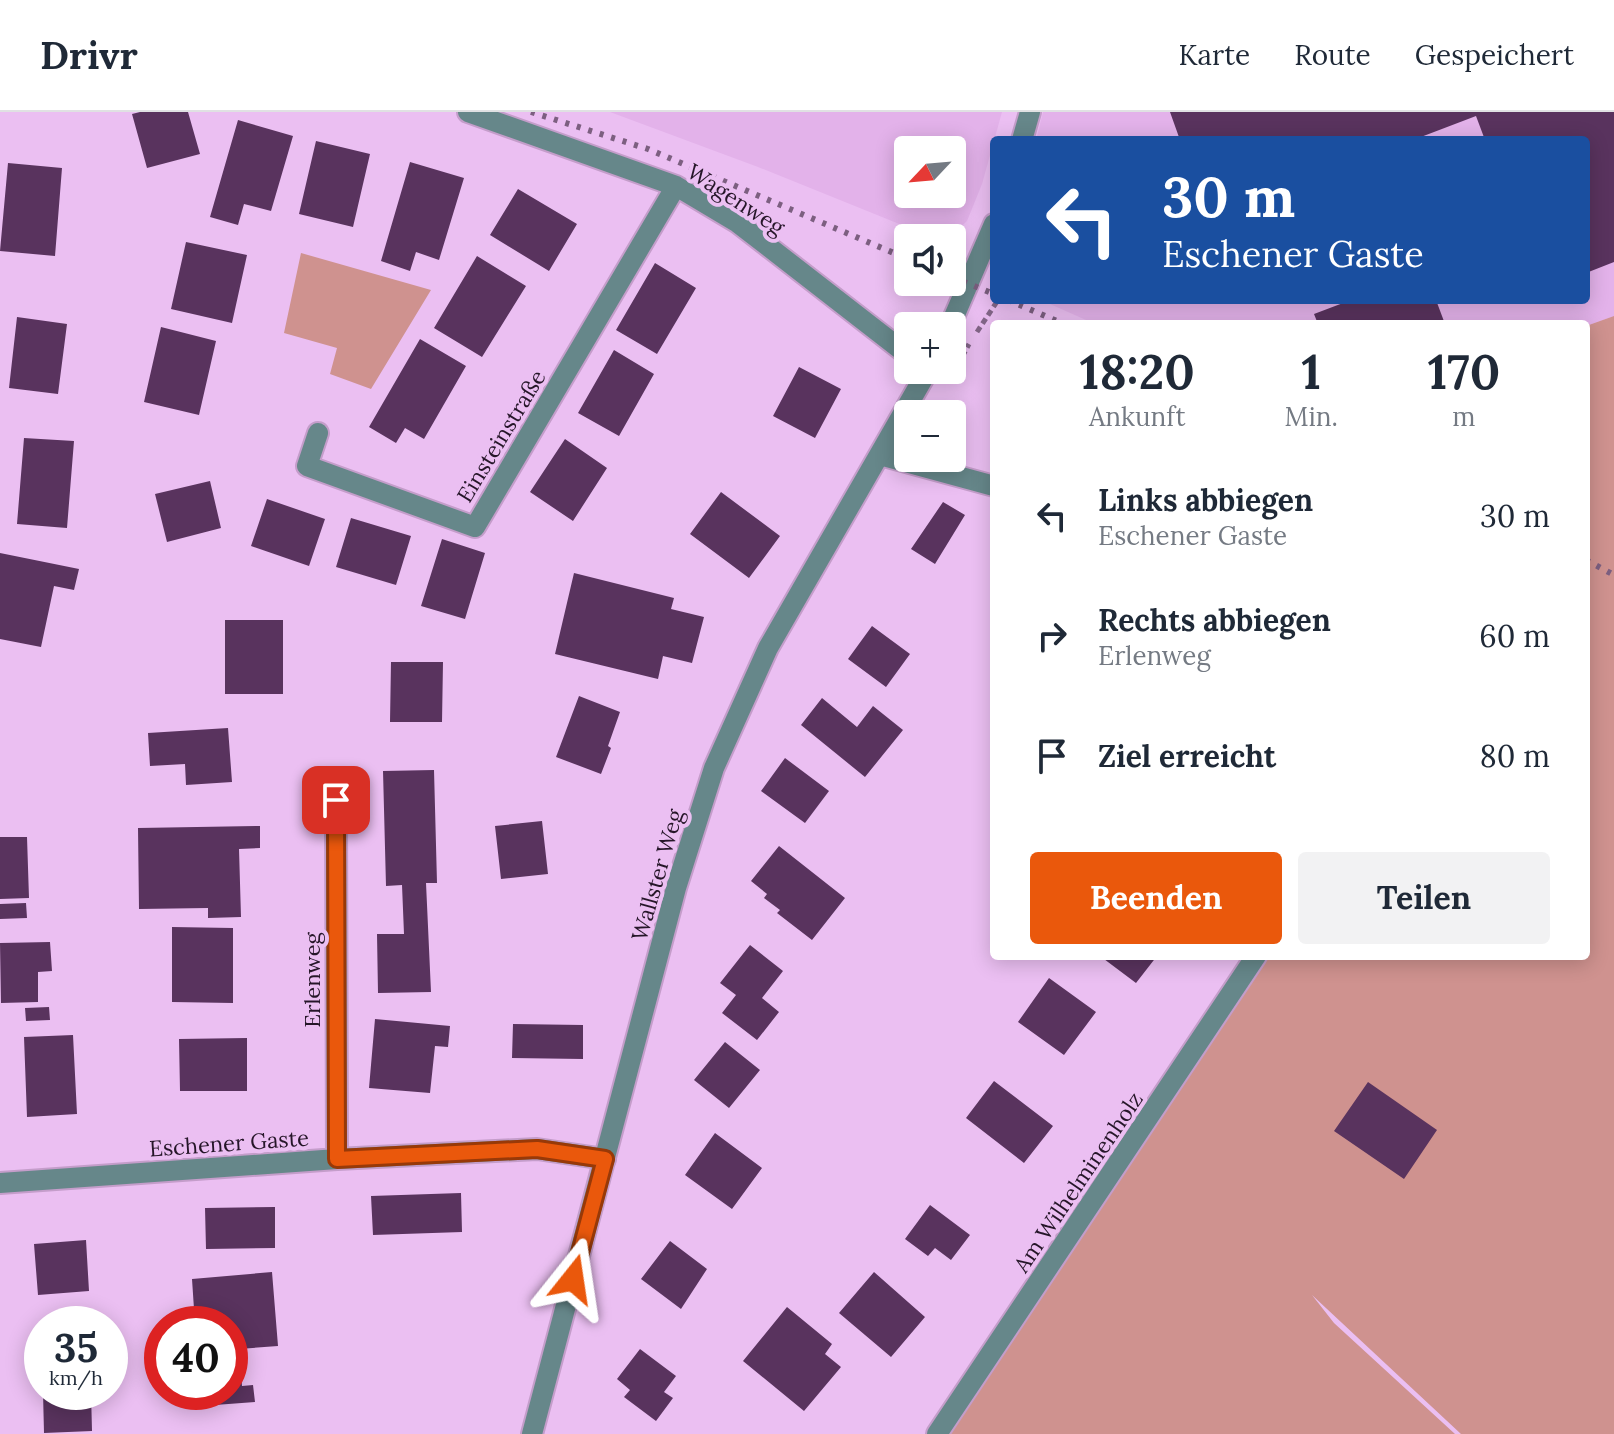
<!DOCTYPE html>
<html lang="de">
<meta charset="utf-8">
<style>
:root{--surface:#fff;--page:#f2f2f3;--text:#1f2937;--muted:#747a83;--line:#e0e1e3;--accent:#ea580c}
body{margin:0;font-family:Lora,serif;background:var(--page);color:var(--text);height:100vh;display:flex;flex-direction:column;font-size:30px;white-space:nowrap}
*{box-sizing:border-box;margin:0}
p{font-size:26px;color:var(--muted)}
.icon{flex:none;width:44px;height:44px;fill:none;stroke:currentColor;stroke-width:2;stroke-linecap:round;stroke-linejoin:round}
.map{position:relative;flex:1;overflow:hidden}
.drawer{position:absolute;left:990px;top:208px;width:600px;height:640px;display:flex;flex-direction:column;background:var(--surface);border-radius:8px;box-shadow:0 4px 20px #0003}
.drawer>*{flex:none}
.banner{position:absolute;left:990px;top:24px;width:600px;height:168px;border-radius:8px;box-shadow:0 4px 20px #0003;background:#1a4fa0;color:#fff;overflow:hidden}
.needle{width:52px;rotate:244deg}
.tools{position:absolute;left:894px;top:24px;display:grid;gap:16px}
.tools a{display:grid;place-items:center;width:72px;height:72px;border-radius:8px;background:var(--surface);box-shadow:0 4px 20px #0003;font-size:40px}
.speed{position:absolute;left:24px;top:1194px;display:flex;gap:16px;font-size:40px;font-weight:700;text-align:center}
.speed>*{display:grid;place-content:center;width:104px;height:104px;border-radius:50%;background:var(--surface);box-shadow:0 4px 20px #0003;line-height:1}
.speed small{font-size:20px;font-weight:400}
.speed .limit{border:12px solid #d22;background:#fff;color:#111}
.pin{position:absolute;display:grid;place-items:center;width:68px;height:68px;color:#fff;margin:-34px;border-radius:16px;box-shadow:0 4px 12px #0006}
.me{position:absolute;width:88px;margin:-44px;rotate:15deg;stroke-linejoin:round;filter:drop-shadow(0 0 6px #0008)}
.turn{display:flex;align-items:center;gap:28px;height:168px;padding:0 40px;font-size:36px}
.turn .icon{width:104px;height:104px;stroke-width:2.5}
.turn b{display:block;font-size:56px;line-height:68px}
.eta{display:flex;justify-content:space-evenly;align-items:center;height:136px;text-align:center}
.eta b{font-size:48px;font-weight:700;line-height:56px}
.action{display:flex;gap:16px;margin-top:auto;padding:16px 40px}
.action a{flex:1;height:92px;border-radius:8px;background:var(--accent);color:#fff;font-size:32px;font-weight:700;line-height:92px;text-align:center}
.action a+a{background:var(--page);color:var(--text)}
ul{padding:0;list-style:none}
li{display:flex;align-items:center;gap:24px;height:120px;padding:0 40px}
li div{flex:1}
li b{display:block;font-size:30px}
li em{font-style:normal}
header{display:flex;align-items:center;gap:48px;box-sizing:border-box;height:112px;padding:0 40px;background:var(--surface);border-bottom:2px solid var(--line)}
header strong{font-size:38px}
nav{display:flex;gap:44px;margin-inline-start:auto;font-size:28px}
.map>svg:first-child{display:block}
.built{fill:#e3b2ea;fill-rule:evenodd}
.green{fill:#cf928f}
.building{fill:#59335e}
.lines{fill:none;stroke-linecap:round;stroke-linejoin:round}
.minor-casing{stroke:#c49dca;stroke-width:24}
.tertiary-casing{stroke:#c49dca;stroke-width:24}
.path{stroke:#846789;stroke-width:5;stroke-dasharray:6 4;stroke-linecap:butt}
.minor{stroke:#66878a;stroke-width:20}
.tertiary{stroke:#66878a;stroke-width:20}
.rail{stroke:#7c5f80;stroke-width:6;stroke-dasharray:4 8;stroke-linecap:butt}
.route-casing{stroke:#983908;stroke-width:20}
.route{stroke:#ea580c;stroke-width:14}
.labels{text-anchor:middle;stroke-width:8;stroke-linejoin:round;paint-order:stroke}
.street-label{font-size:22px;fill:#261629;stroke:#ebbff2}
</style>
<header>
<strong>Drivr</strong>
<nav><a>Karte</a><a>Route</a><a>Gespeichert</a></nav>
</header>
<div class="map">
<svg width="1614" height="1322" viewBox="0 0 1614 1322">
<rect width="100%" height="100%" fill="#ebbff2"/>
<path class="built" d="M610 0H1002L982 72 967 109 948 126H934L758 55ZM908 38H952V82H908Z
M1043 0H1614V204L1586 214V212H1095L1041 188H1586V28H1036Z"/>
<path class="green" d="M301 141 431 178 371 277 330 262 337 236 284 221Z
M1614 204V1322H1461L1312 1183 1334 1211 1455 1322H941L1262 844H1586V214Z"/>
<path class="building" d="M140 0H188L200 42 147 56 132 2Z
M1170 0H1614V150L1586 161V28H1485L1476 4 1413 28H1180Z
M238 8 293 24 271 99 244 92 238 113 210 105Z
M316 29 370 42 353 115 299 102Z
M410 50 464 66 439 148 416 140 410 159 381 149Z
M8 51 62 56 55 144 0 139Z
M518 77 577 112 549 159 490 123Z
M186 130 247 143 232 211 171 197Z
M477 144 526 174 482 245 434 216Z
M655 151 696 176 657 242 616 218Z
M1351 188H1436L1445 212H1318L1314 202Z
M17 205 67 212 58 282 9 276Z
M161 215 216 229 199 303 144 290Z
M420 227 466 254 424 327 405 316 396 331 369 315Z
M614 238 654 262 619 324 578 301Z
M799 255 841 277 815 326 773 304Z
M24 326 74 329 67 416 17 412Z
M565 327 607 356 573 409 530 380Z
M210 369 221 416 167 430 155 382Z
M721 380 780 424 749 466 690 422Z
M267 387 325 407 309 454 251 434Z
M943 390 965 403 935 452 911 437Z
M351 406 411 424 396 473 336 455Z
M442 427 485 441 465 507 421 494Z
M0 441 79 457 74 478 54 474 41 535 0 527Z
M574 461 674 486 671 497 704 505 692 551 663 544 658 567 555 542Z
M225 508H283V582H225Z
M872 514 910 542 886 575 848 547Z
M391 550H443L442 610H390Z
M579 584 620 600 608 634 611 636 601 662 556 645Z
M822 586 857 615 873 594 903 618 865 665 801 613Z
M228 616 232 670 186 673 185 652 150 654 148 621Z
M785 646 829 679 805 711 761 679Z
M434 658 437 771H426L431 880 378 881 377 822H404L402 773 386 774 383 659Z
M542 709 548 762 501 767 495 714Z
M260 714V736L239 737 241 805 208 806V796L139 797 138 716Z
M0 725H27L29 786 0 787Z
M779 734 845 786 812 828 777 801 780 798 764 786 767 782 751 769Z
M26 791 27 806 0 807V792Z
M172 815 233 816V891L172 890Z
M50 830 52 859 38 860V890L1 891 0 831Z
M750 833 783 859 762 886 779 900 757 928 722 901 736 883 720 871Z
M1100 844H1157L1136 871Z
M1049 866 1096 900 1064 943 1018 910Z
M49 895 50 908 26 909 25 896Z
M375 907 450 914 448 935 435 934 430 981 369 976Z
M513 912 583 913V947L512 946Z
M73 923 77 1002 27 1005 24 925Z
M247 926V979H180L179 927Z
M725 930 760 958 729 996 694 968Z
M994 969 1053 1014 1024 1051 966 1006Z
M1368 970 1437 1018 1404 1067 1334 1019Z
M715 1021 762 1056 732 1097 685 1063Z
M461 1081 462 1120 373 1123 371 1084Z
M930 1093 970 1123 951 1148 935 1136 928 1144 905 1127Z
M275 1095V1136L206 1137 205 1096Z
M86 1128 89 1179 38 1183 34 1132Z
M670 1129 707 1157 681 1197 641 1167Z
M272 1160 278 1234 239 1237 242 1274 253 1273 255 1290 215 1293 214 1280H230V1212H195L192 1167Z
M874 1160 925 1205 891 1245 839 1201Z
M787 1195 832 1232 825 1242 841 1255 804 1299 743 1249Z
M640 1237 676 1264 664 1280 673 1286 656 1309 624 1285 630 1278 617 1267Z
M43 1280H91L92 1319 44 1321Z"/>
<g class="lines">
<defs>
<path id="minor" d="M468 0 676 74 738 111 908 243
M318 321 307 354 475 415 676 74
M880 343 994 374
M336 688 337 1047
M0 1071 337 1047 537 1037 605 1047
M937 1322 1256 844"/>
<path id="tertiary" d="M1022 28 1030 0
M950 214 994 112
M532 1322 676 776 714 656 768 536 928 258"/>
</defs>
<use href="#minor" class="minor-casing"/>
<use href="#tertiary" class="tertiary-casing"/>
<path class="path" d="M977 220 998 188
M953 262 969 232"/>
<use href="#minor" class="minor"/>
<use href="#tertiary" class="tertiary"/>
<path class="rail" d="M531 0 648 37 908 147
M952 165 994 182
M1008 188 1064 212
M1586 448 1614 463"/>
</g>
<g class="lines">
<defs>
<path id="route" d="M336 688 337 1047 537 1037 605 1047 573 1167"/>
</defs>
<use href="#route" class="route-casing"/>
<use href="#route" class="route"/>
</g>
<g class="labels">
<g class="street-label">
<text transform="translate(736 87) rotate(33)" y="8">Wagenweg</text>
<text transform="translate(501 324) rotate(-59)" y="8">Einsteinstraße</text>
<text transform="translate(657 763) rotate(-74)" y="8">Wallster Weg</text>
<text transform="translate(312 868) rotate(-90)" y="8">Erlenweg</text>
<text transform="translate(229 1031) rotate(-4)" y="8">Eschener Gaste</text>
<text transform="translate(1078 1070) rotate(-56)" y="8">Am Wilhelminenholz</text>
</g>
</g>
</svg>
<div class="tools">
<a><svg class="needle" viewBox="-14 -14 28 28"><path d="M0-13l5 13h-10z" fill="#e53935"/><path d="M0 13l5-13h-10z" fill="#747a83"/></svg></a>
<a><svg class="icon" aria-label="sound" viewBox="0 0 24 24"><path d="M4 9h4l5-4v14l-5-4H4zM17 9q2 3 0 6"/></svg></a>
<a>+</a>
<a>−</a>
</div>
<div class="speed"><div>35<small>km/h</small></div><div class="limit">40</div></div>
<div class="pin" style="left:336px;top:688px;background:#d93025"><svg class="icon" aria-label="arrive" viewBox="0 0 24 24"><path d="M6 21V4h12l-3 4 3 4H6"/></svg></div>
<svg class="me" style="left:573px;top:1167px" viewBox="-20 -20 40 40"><path d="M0-17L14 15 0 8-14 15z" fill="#ea580c" stroke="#fff" stroke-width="4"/></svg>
<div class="banner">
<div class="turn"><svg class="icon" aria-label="left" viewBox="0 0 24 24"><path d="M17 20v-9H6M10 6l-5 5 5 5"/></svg><div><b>30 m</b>Eschener Gaste</div></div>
</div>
<section class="drawer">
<div class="eta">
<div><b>18:20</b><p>Ankunft</p></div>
<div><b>1</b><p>Min.</p></div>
<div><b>170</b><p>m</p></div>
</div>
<ul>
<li><svg class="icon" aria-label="left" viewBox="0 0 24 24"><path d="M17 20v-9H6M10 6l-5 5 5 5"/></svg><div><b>Links abbiegen</b><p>Eschener Gaste</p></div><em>30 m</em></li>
<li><svg class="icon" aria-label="right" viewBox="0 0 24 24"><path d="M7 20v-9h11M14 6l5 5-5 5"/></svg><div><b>Rechts abbiegen</b><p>Erlenweg</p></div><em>60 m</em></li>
<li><svg class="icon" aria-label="arrive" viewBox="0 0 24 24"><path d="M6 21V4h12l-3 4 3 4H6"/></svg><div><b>Ziel erreicht</b></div><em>80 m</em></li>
</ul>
<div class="action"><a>Beenden</a><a>Teilen</a></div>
</section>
</div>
